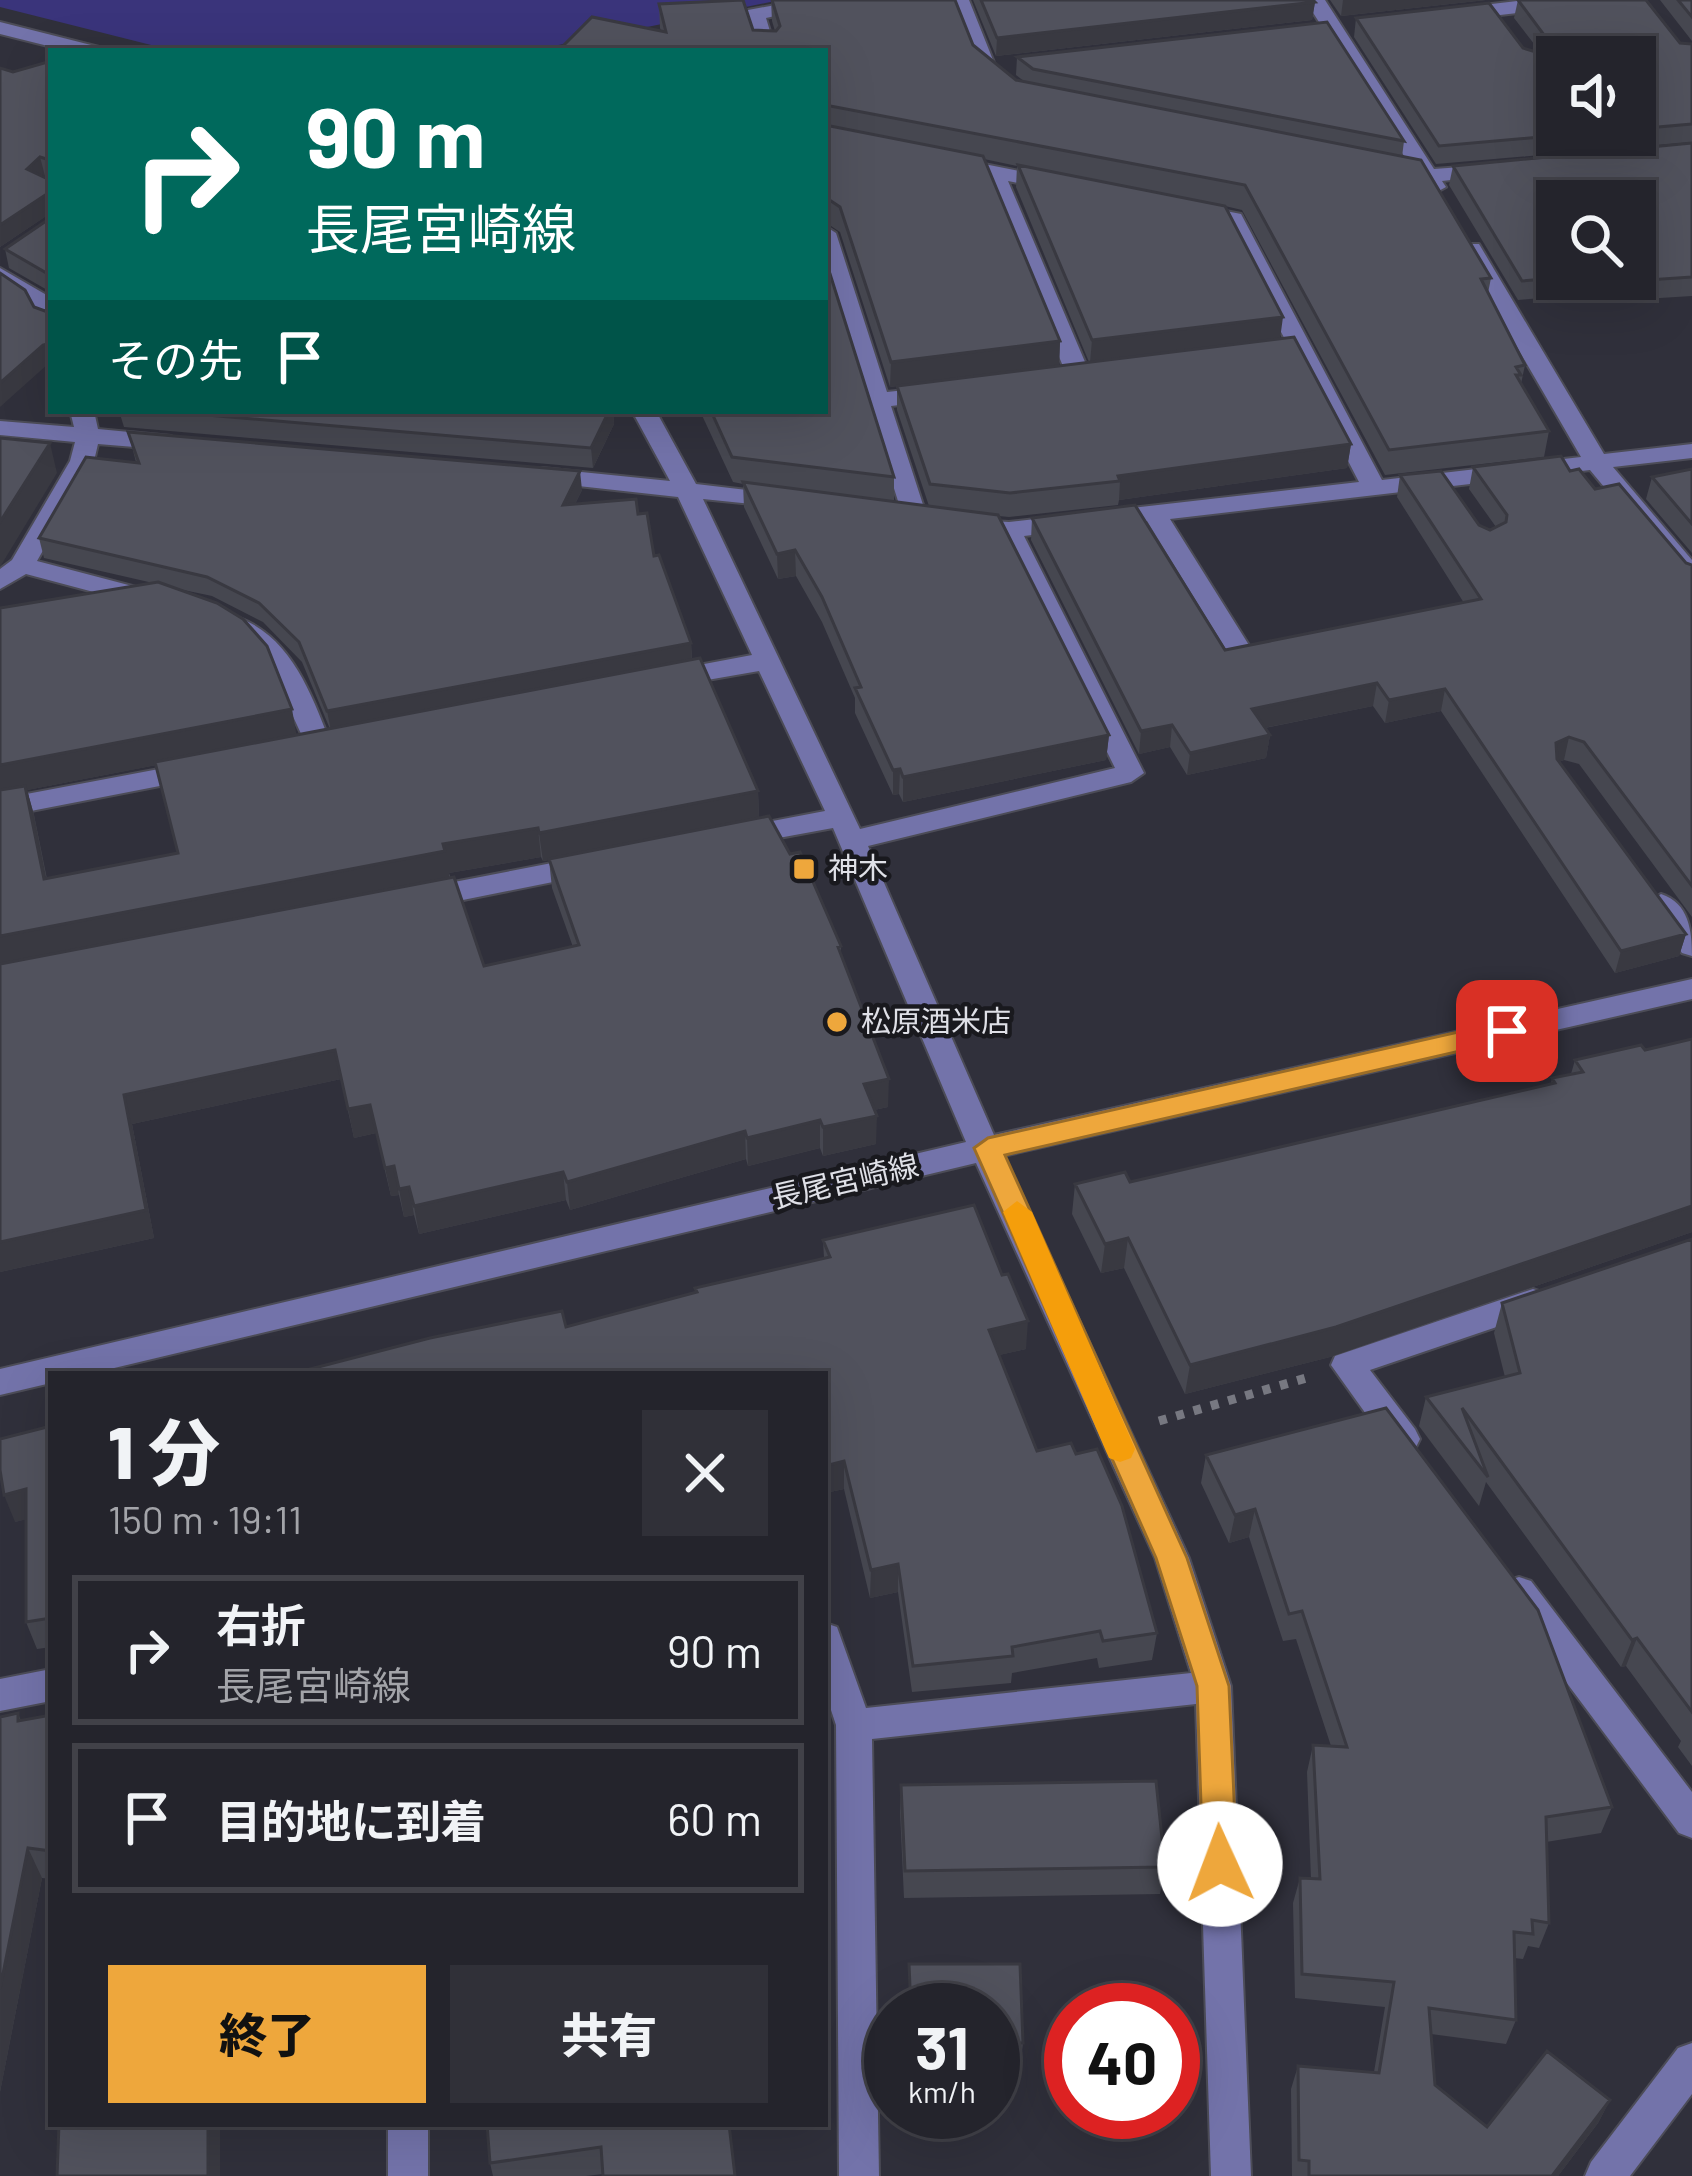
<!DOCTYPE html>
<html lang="ja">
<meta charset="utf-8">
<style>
:root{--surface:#24242c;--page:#303038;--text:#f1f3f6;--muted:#a3a4a9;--line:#414148;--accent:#eea73c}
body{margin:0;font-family:Barlow,"Noto Sans JP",sans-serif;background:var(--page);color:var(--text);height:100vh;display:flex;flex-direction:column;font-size:45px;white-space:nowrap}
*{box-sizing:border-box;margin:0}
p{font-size:39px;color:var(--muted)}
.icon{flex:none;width:66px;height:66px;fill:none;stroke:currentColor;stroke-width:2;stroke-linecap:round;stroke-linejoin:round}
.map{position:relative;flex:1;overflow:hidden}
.panel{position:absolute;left:48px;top:1371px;width:780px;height:756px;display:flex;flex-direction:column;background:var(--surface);border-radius:0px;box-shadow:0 12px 48px #0002,0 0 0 3px var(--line)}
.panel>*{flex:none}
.guide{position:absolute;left:48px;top:48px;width:780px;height:366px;border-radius:0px;box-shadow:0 12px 48px #0002,0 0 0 3px var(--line);background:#00695c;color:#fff;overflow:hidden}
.buttons{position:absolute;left:1536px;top:36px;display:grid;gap:24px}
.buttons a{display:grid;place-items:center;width:120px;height:120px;border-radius:0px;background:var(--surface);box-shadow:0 12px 48px #0002,0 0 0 3px var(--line);font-size:60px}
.speed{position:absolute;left:864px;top:1983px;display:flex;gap:24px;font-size:60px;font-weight:700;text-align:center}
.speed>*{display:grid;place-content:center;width:156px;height:156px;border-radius:50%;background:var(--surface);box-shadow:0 12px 48px #0002,0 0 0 3px var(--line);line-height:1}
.speed small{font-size:30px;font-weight:400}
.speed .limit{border:18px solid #d22;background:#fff;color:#111}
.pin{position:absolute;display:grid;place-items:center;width:102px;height:102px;color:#fff;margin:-51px;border-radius:24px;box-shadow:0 6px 18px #0006}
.me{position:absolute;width:132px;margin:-66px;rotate:358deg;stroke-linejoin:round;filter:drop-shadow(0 0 9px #0008)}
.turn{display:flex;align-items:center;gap:42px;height:252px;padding:0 60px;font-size:54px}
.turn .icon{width:156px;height:156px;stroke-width:2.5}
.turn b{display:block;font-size:84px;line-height:102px}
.then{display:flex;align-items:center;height:114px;padding:0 60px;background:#0003;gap:24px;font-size:45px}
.round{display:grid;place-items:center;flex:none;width:126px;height:126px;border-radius:0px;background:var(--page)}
.headline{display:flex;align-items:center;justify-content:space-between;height:204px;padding:0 60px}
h1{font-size:72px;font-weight:800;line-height:90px}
.primary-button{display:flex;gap:24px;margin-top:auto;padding:24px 60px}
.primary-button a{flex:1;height:138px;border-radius:0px;background:var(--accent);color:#111;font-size:48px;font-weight:800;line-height:138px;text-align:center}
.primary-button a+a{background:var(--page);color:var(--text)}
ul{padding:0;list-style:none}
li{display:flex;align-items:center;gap:36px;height:150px;margin:0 24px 18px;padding:0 36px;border:6px solid var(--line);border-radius:0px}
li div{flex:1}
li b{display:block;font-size:45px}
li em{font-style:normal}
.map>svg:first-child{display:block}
.green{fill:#3a347b}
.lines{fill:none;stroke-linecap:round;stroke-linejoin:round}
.minor-casing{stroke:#4c4c57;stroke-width:4}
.path{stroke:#777881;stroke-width:9;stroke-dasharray:8 10;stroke-linecap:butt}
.minor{fill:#7373aa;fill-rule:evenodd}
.wall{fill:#464750;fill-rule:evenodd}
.shaded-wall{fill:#393941}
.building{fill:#51525d;stroke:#393941;stroke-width:3;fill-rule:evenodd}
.route{fill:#eea73c;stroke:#9b6d27;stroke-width:3}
.slow{fill:#f59e0b}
.poi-dot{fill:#eea73c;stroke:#19191e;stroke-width:4.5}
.labels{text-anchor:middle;stroke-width:9;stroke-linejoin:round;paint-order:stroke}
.poi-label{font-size:30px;fill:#dfe0e7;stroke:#19191e;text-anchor:start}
.street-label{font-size:30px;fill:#dfe0e7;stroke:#19191e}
</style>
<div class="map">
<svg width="1692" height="2176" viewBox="0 0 1692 2176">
<rect width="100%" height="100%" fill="#30303b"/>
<path class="green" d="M0 0H780L529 51H175L0 7Z"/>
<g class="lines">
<defs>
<path id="minor" d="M803 0H847L766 18 776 51H756L745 14 748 10Z
M949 0H969L995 65 1011 78V86C972 90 961 29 949 0Z
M1305 0H1325L1434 169 1489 165 1496 167V175L1442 181 1446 187 1435 193 1421 181 1387 174V166L1411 167Z
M1527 0H1587L1577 6 1457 20 1447 14 1457 8Z
M0 22 99 47 102 51H68L0 34Z
M949 157 1055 178 1066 184 1055 190 1008 181 1091 376 1087 381 1079 383 1067 376 985 177 942 167V159Z
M1190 204 1241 214 1382 480 1581 457 1460 249 1463 244H1479L1604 454 1692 444V458L1613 467 1692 560V584L1683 582 1590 470 1170 519 1257 658 1244 666 1235 664 1147 521 1024 536 1144 773 1131 782 868 846 994 1135 1692 979V999L1003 1156 1189 1558 1231 1686 1251 2176H1211L1196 1704 872 1739 879 2176H839L836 1725 825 1692V1623L837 1627 866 1708 1191 1673 1155 1558 976 1163 89 1374H51V1383L0 1395V1369L966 1142 833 828 741 845 727 836 741 827 825 811 759 671 667 687 654 679 667 671 752 655 678 497 542 482 530 475 542 468 670 481 632 411H656L696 484 790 495V505L781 507 703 499 860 829 1115 768 1000 536 956 529V519L1009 522 1359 482 1225 224 1182 215V205Z
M825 226 836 233 887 392 934 387 946 394 934 401 891 406 927 517 924 522H906L903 517 825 268Z
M0 268 50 297 51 326 43 324 33 306 0 285Z
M70 411H94L98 429 171 436 183 443 171 450 98 444 94 461 37 561 159 593 163 599 159 605 150 607 26 574 0 589V569L12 560 70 461 75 442 0 435V421L74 427Z
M230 615C290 631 312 695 332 747L328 753H310L270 667 217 623Z
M196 762 209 771 206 777 0 817V799Z
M588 856 602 866 598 873 423 908 409 898 423 888Z
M1661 894C1689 903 1692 931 1692 956L1682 953 1647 904Z
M1533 1289 1544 1293 1549 1302 1544 1311 1370 1370 1415 1429 1420 1439 1415 1449 1403 1453 1391 1449 1331 1365 1335 1356Z
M1519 1577 1531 1581 1692 1792V1838L1679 1833 1507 1603 1502 1592 1507 1581Z
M51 1669V1701L0 1711V1679Z
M1692 2043V2094L1630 2176H1585L1591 2162 1678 2048Z
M388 2124H428V2176H388Z"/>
</defs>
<use href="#minor" class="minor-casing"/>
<path class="path" d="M1159 1421 1306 1378"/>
<use href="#minor" class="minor"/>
</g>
<path class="wall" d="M771 0 973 45 1016 80 1025 82 1016 75 1017 57 1404 141 1402 157 1491 278 1488 293 1525 365 1521 384 1549 431 1544 457 1385 475 1242 210 1225 206 1280 339 1351 444 1347 468 1119 500 1118 505 1009 517 999 516 1109 735 1106 760 903 802 899 794 893 795 855 713V698L822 622 796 576 778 579 744 507 743 484 733 482 700 411H825L894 477V501L929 506 897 410V386L890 387 840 232 825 222V51L661 31 660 28 659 4 753 30 775 31 772 21ZM984 159 1017 166 1016 187 1089 362 1059 366 1060 341Z
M973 0H1313L1315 2 1312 20 996 56Z
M1330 0H1486L1341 16Z
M1518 0 1680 43 1692 44V142L1436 164 1354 37 1356 18 1536 52 1538 49 1514 18ZM1635 57V135H1557Z
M1660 0H1692V41Z
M51 61V363L48 364 34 307 45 311 51 307 49 291 9 268 5 249 49 219V214L0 247V68L13 72Z
M1692 143V296L1644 299 1637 289 1518 300 1449 185 1453 166ZM1557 201H1635V279H1557Z
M119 411H613L614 424 593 468 124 427Z
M128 432 582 490 575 504 638 514 691 643 692 660 758 791 759 818 841 946V957L888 1107 874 1110 876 1144 823 1156 820 1148 748 1166 746 1159 570 1210 566 1200 419 1234 414 1215 404 1217 399 1195 391 1196 376 1133 354 1138 341 1079 132 1124 154 1238 0 1272V608L153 583 44 558 39 538 136 462ZM174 588 212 596 263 622 302 662 330 729 297 735ZM156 765 178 853 47 879 34 815 27 790ZM541 857 543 861 549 860 552 888 573 947 484 966 449 873Z
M1473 467 1570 471 1595 489 1686 563 1692 565V917L1579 764 1564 760 1559 762 1686 934 1679 956 1615 973 1441 711 1385 723 1373 706 1265 728 1270 735 1266 758 1187 775 1170 747 1139 754 1031 540 1032 518 1225 650 1464 603 1397 497 1400 475 1479 525 1490 530 1496 527 1469 489Z
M1692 469V553L1646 499 1652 477Z
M1692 1039V1232L1330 1357 1185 1394 1124 1268 1101 1273 1072 1214 1075 1184 1130 1182 1551 1084 1552 1078 1571 1074 1575 1060 1645 1050Z
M1692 1239V1766L1678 1747 1681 1741 1626 1666 1621 1667 1486 1482 1479 1506 1419 1426 1426 1397 1505 1377 1494 1333 1502 1303Z
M823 1240 1026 1349 999 1355 1037 1451 1157 1633 1152 1660 1099 1668 1097 1658 1012 1673 1011 1683 912 1692 898 1592 870 1598 844 1489 825 1493V1374L566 1327 696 1293 695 1288 824 1258Z
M51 1426V1647L37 1649 26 1622V1519L15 1522Z
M1206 1455 1612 1807 1601 1833 1546 1842 1549 1923 1539 1948 1528 1946 1523 1959 1514 1958 1516 2020 1506 2044 1431 2034 1435 2085 1487 2127 1610 2100 1598 2123 1558 2176H1292L1291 2089 1298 2066 1374 2072 1385 2007 1295 1998 1293 1903 1300 1878 1311 1879 1307 1772 1313 1745 1331 1746 1296 1639 1283 1641 1249 1537 1229 1543 1201 1483Z
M18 1713 21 1721 51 1715V1879L42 1878 0 2092V1717Z
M901 1785 1165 1867 1160 1894 904 1898 900 1812Z
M909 1964H1020L1023 2043 1020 2068H993V2010H909Z
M729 2124 603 2174 586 2176H493L490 2163Z"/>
<path class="shaded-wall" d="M1343 0H1486L1341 16Z
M1315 2 1312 20 996 56 997 38Z
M40 157 45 176 32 188 27 169Z
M47 194 51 213 0 247V225Z
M1283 317 1280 339 1090 363 1092 340Z
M1060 341 1059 366 890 387 891 362Z
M51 343V363L48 364 0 407V383L43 345Z
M609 411H613L614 424 593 468 591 448Z
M50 443 57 473 0 567V522Z
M1351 444 1347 468 1119 500 1120 481 1118 476Z
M580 471 582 490 565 524 563 505Z
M795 550 796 576 778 579 777 554Z
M691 643 692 663 331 731 327 711Z
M1377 683 1373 706 1249 731 1252 709Z
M1445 689 1441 711 1385 723 1389 700Z
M292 709 297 738 27 790 34 815 52 908 0 795V765Z
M1172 725 1170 747 1139 754 1141 731Z
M1109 735 1106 760 903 802V777Z
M1270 735 1266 758 1187 775 1190 753Z
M1569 737 1564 760 1551 765 1556 743Z
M900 769 899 794 893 795V770Z
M758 791 759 819 543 861 539 833Z
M538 828 541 857 449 873V879L0 966V936L443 844Z
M1686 934 1679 956 1615 973 1621 951Z
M335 1050 341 1079 132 1124 154 1238 0 1272V1242L124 1095Z
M889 1079 888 1107 864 1112V1084Z
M370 1105 376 1133 354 1138 348 1109Z
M877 1116 876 1144 823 1156V1127Z
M820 1120V1148L748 1166 747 1138Z
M745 1131 746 1159 570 1210 567 1182Z
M394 1166 399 1195 391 1196 385 1168Z
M563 1172 566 1200 419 1234 414 1206Z
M409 1187 414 1215 404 1217 399 1189Z
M1692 1206V1232L1330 1357 1185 1394 1190 1365Z
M1128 1238 1124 1268 1101 1273 1105 1244Z
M1028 1321 1026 1349 987 1358 989 1330Z
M844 1461V1489L825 1493V1466Z
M26 1489 37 1517 15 1522 4 1495Z
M1255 1509 1249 1537 1229 1543 1235 1515Z
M898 1564V1592L870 1598 871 1570Z
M1637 1638 1626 1666 1621 1667 1632 1640Z
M28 1848 42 1878 0 2092V1989Z
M1610 2100 1598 2123 1558 2176H1552Z
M208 2124H220V2176H208Z"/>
<path class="building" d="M743 0 753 30 776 31 780 26 772 0H955L973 45 1016 80 1421 160 1491 278 1481 279 1525 365 1516 367 1521 375H1516L1549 431 1389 450 1245 185 825 105V51H558L592 17 666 32 659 4Z
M981 0H1313L1315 2 997 38Z
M1518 0H1646L1680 43 1692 44V124L1635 129V57H1557V135H1563L1439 146 1356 18 1489 3 1523 48 1536 52 1547 39Z
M1678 0H1692V17Z
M1327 22 1404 141 1033 69 1017 57Z
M51 61V343L43 345 0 383V273L25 290 34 307 45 311 51 307 48 274 5 249 49 219 47 194 0 225V68L13 72ZM40 157 50 160 48 179 27 169Z
M825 125 983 156 1060 341 891 362 840 207 825 197Z
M1692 143V277L1648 280 1641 270 1635 271V201H1557V278L1522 281 1453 166Z
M1018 165 1225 206 1283 317 1092 340Z
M825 258 894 477 732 457 711 411H825Z
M1294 337 1351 444 1118 476 1120 481 1010 493 930 484 897 386Z
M160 411H609L591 448Z
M128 432 580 471 563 505 636 499 638 514 647 513 654 556 659 555 691 643 327 711 299 642 259 603 207 577 39 538 86 457 139 463Z
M0 438 50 443 0 522Z
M1561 456 1570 471 1579 469 1595 489 1619 484 1686 563 1692 565V886L1584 742 1569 737 1556 743 1557 759 1686 934 1621 951 1445 689 1389 700 1377 683 1252 709 1270 735 1190 753 1172 725 1141 731 1032 518 1135 505 1225 650 1481 599 1400 475 1441 471 1479 525 1490 530 1506 522 1507 515 1473 467Z
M1692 469V524L1652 477Z
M743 482 998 515 1109 735 903 777 900 769 893 770 855 688 861 687 822 597 795 550 777 554Z
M158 582 217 603 243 619 267 646 292 709 0 765V608Z
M700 658 758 791 539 833 538 828 443 844 445 851 0 936V790L25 786 44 879 178 853 155 762Z
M769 816 790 854 800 852 841 946 838 947 889 1079 864 1084 877 1116 823 1127 820 1120 747 1138 745 1131 567 1182 563 1172 414 1206 409 1187 399 1189 394 1166 385 1168 370 1105 348 1109 335 1050 124 1095 146 1210 0 1242V964L454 877 484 966 579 945 549 859Z
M1692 1039V1206L1336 1327 1190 1365 1128 1238 1105 1244 1075 1184 1125 1172 1130 1182 1555 1083 1552 1078 1583 1072 1575 1060 1641 1045 1645 1050Z
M974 1205 1002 1275 1008 1274 1028 1321 989 1330 1037 1451 1071 1443 1076 1454 1097 1449 1122 1506 1157 1633 1103 1641 1100 1631 1012 1647 1013 1656 913 1666 898 1564 871 1570 844 1461 825 1466V1374H291L430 1338 562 1311 566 1327 697 1292 695 1288 830 1257 823 1240Z
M1692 1239V1712L1637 1638 1632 1640 1462 1408 1488 1477 1426 1397 1520 1373 1502 1303Z
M1386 1408 1538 1610 1612 1807 1546 1817 1549 1923 1532 1920 1533 1934 1514 1932 1516 2020 1429 2008 1435 2085 1487 2127 1547 2051 1610 2100 1552 2176H1309V2161L1299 2160 1298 2066 1379 2073 1394 1982 1302 1974 1300 1878 1320 1879 1313 1745 1347 1747 1302 1611 1289 1614 1255 1509 1235 1515 1206 1455Z
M51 1426V1618L26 1622V1489L4 1495 0 1470V1439Z
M18 1713V1721L51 1715V1851L28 1848 0 1989V1717Z
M1156 1781 1165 1867 905 1871 901 1785Z
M909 1964H1020L1023 2043H993V2010H911Z
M59 2124H208V2176H57Z
M487 2124H729L735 2176H603L601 2147 490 2163Z"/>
<path class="route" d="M1507 1021 1517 1024 1521 1031 1517 1038 1005 1155 1187 1558 1229 1686 1237 1864 1232 1875 1220 1880 1208 1875 1203 1864 1197 1686 1156 1558 974 1148 988 1138Z"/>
<path class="slow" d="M1017 1201 1032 1212 1135 1449 1131 1458 1120 1462 1109 1458 1105 1449 1003 1212Z"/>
<g class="poi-dot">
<rect x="792" y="857" width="24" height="24" rx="6"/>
<circle cx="837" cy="1022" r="12"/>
</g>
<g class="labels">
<g class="poi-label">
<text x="828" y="879">神木</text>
<text x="861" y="1032">松原酒米店</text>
</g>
<g class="street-label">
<text transform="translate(845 1182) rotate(-13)" y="10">長尾宮崎線</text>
</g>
</g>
</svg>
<div class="buttons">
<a><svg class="icon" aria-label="sound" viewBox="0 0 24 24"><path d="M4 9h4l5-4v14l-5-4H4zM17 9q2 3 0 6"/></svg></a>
<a><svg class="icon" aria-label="search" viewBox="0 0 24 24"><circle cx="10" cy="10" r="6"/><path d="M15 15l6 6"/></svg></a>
</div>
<div class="speed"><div>31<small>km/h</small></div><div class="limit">40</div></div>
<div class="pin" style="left:1507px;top:1031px;background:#d93025"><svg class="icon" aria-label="arrive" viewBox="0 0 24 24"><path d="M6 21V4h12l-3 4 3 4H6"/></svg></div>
<svg class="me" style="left:1220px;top:1864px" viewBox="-20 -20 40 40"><circle r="19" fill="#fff"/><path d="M0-13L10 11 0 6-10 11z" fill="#eea73c"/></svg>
<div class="guide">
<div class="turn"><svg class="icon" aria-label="right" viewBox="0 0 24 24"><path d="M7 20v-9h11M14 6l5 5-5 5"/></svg><div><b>90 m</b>長尾宮崎線</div></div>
<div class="then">その先<svg class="icon" aria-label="arrive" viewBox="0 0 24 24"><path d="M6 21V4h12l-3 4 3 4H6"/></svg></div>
</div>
<section class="panel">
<div class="headline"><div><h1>1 分</h1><p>150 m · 19:11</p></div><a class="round"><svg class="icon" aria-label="close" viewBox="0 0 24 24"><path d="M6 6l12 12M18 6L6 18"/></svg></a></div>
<ul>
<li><svg class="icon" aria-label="right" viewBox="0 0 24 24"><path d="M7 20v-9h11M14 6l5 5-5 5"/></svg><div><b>右折</b><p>長尾宮崎線</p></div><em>90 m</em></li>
<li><svg class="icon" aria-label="arrive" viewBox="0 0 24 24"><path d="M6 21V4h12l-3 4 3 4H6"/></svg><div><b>目的地に到着</b></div><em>60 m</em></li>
</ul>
<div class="primary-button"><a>終了</a><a>共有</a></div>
</section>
</div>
